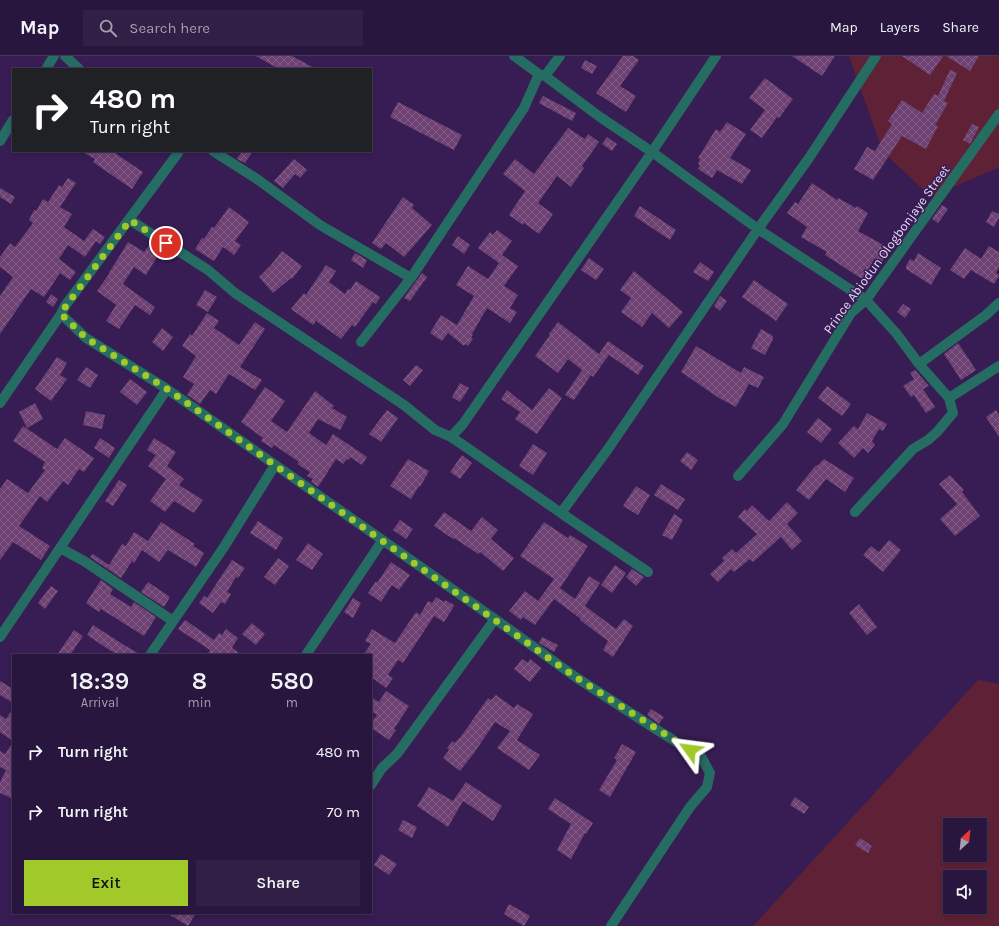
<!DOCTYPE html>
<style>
:root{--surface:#29163e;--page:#311f45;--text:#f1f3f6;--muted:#a59fb0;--line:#453558;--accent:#a1c929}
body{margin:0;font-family:Karla,sans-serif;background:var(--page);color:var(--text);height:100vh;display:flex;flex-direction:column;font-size:15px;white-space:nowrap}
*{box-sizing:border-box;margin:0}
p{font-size:13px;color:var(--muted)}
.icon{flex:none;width:22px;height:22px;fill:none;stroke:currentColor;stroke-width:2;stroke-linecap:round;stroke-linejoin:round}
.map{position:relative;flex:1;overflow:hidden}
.sheet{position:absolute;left:12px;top:598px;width:360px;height:260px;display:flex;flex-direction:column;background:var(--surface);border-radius:0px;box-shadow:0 2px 6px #0003,0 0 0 1px var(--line)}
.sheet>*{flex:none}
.top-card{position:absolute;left:12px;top:12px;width:360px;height:84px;border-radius:0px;box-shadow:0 2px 6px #0003,0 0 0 1px var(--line);background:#202124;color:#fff;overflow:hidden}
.needle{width:26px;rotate:27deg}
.controls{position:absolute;left:943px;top:762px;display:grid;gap:8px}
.controls a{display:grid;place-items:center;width:44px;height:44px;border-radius:0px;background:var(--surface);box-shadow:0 2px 6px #0003,0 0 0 1px var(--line);font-size:20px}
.pin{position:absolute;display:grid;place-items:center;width:34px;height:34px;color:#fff;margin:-17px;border:2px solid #fff;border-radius:50%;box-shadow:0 1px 4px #0007}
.me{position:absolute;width:44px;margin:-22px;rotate:301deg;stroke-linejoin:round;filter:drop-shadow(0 0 3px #0008)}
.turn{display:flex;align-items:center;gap:14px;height:84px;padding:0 12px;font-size:18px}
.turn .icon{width:52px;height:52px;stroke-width:2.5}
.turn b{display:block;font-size:28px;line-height:34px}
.eta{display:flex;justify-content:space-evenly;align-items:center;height:68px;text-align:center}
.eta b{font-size:24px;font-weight:600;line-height:28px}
.primary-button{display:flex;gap:8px;margin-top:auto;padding:8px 12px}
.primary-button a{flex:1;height:46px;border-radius:0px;background:var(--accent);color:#111;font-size:16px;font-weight:600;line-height:46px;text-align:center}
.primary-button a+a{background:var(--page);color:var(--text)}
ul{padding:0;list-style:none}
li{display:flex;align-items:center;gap:12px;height:60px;padding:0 12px}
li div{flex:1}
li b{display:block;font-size:15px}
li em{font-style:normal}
header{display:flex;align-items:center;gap:24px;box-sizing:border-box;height:56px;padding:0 20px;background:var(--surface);border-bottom:1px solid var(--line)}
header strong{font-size:19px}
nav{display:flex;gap:22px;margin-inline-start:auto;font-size:14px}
.search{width:280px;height:36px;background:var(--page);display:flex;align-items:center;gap:10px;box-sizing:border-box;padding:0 14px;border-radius:0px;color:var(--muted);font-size:15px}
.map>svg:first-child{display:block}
.green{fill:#5f2135;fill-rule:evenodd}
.building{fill:url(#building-cross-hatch)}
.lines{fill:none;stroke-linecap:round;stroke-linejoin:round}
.street{stroke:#256c63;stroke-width:10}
.route{stroke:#a1c929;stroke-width:7;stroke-dasharray:0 12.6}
.labels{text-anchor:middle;stroke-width:3;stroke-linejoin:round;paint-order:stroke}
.street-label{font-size:13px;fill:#e4d6f8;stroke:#371d53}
</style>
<header>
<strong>Map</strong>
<div class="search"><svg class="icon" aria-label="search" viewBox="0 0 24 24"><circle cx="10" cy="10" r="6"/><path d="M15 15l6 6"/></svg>Search here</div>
<nav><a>Map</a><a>Layers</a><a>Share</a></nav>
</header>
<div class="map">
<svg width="999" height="870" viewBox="0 0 999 870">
<defs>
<pattern id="building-cross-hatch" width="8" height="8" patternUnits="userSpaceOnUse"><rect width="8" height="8" fill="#6d4172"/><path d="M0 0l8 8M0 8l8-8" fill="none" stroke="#825c87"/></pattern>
</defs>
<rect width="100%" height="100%" fill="#371d53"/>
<path class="green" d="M849 0H999V111L931 141 883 96Z
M978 624 999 628V870H753ZM950 769H980V799H950ZM950 821H980V851H950Z"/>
<path class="building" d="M256 0H292L316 13H279Z
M623 0H633L639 4 620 30 636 40 626 56 596 37Z
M792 0H835L822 20Z
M902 0H943L930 19Z
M946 0H979L970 15Z
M585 4 597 10 592 18 581 12Z
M950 14 957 17 944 45 948 47 935 69 938 70 926 93 902 80 873 124 854 113 867 91 875 95 892 68 888 65 902 44 922 57 934 38 938 40Z
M765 22 793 43 779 62 777 61 762 82 750 74 765 54 749 42Z
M543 40 576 57 572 65 539 47Z
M398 46 462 79 454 94 390 61Z
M727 66 746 78 730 102 751 114 742 128 717 114 712 122 698 113 700 109 698 108 700 103 698 102 716 73 720 76Z
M972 68 979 71 970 88 963 84Z
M568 72 585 83 588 78 599 86 582 110 584 112 571 131 557 120 538 147 553 158 539 178 524 167 523 169 509 159 525 135 503 118 515 103 534 118Z
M607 81 617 88 612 95 602 88Z
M81 95H112L143 116 132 133 93 106 95 103Z
M242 95H253L245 107 237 103Z
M294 103 307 114 300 122 295 118 283 132 274 125Z
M68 122 76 127 60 151 72 158 64 171 84 185 93 173 105 181 100 188 96 185 85 201 68 189 59 203 76 216 70 224 60 217 44 241 31 233 0 278V240L13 221 0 211V201L10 187 15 191 33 167 29 164 34 154 36 155 43 143 48 146 59 129 62 131Z
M812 127 837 144 838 142 856 152 857 150 868 157 858 175 889 192 882 206 875 202 862 223 825 199 827 196 801 181 807 171 787 157 795 146 798 148Z
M0 132 15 141 11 148 0 141Z
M403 141 414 149 412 152 432 169 404 201 386 187 381 193 372 187Z
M942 149 948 153 938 167 932 163Z
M640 150 676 174 670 184 634 160Z
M229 151 249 166 235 185 241 189 234 199 223 191 214 205 195 193 202 182 204 183 212 171 214 172Z
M992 155 999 158V162L994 171 986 166Z
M497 174 512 185 502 199 518 210 504 230 518 239 510 252 517 256 510 267 487 252 472 278 473 279 471 281 473 283 468 290 465 288 464 290 448 277 442 285 430 277 441 259 457 269 474 240 456 229 468 210 488 223 499 207 478 192 490 176 493 179Z
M458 180 470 189 464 198 452 189Z
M128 186 144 196 150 188 160 196 146 219 134 211 123 228 155 251 150 259 135 249 119 273 106 265 116 249 97 235 109 218V217Z
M989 190 999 196V211L996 217 999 219V220L994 228 971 214 964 223 950 214 965 192 981 203Z
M282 195 302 210 292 223 291 222 273 237 259 221 271 209Z
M355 197 367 204 363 212 351 204Z
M918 197 941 212 931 229 906 213V210L910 203 914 205Z
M589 202 604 213 596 224 581 214Z
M700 206 714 216 708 225 693 216Z
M326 209 336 215 329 226 345 238 348 233 350 234 356 225 380 241 376 248 373 246 355 271 352 269 341 283 316 265 313 269 291 253 304 237 306 239Z
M634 215 683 256 669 272 652 257 642 271 621 256 631 242 620 234Z
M422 217 427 221 410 245 404 242Z
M754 224 788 248 776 265 742 241Z
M205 234 217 241 208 256 196 249Z
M51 238 58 243 53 251 46 246Z
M720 240 727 245 720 255 714 250Z
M903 248 911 253 905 262 897 256Z
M207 257 219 265 214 272 239 289 255 266 265 273 240 311 262 324 255 334 229 318 216 338 210 334 200 348 187 339 194 328 183 321 196 300 182 290 190 278 192 280Z
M558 266 599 298 608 285 644 310 638 319 609 299 593 321 591 319 574 344 565 339 582 314 568 303 558 317 535 300 550 279 549 278Z
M162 272 173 281 163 295 152 286Z
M761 273 773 280V283L765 299 751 292Z
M958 287 976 314 961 324 944 298Z
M696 290 741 317 744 311 764 321 758 332 749 328 736 351 719 342 681 316Z
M57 301 67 307 60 319 67 323 51 345 35 333Z
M416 309 423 314 410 330 403 324Z
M86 311 98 319 90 332 77 324Z
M915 314 929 330 923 333 935 351 926 357 914 339 911 341 903 330 914 323 910 317Z
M130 323 147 336 137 349 120 336Z
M460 327 469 332 460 346 452 341Z
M827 330 851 348 842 360 818 342Z
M265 331 285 345 271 365 287 376 315 335 334 350 332 352 347 361 340 374 318 363 309 377 326 389 333 378 367 401 362 409 350 401 349 404 347 403 343 408 336 403 318 431 311 426 313 423 307 420 310 416 297 408 299 406 274 389 272 392 261 385 263 382 241 366Z
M549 332 562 342 537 378 515 363 520 356 501 343 507 334 532 354Z
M35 347 43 363 27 372 19 356Z
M387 354 398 362 381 386 369 378Z
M996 354 999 359V381L986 361Z
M86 355 105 359 102 373 83 369Z
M867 357 887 368 883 375 879 373 872 385 875 389 868 397 863 392 854 402 838 387 854 370 858 373Z
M818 362 832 373 821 387 807 376Z
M23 370 57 393 65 382 94 402 84 416 79 413 68 429 63 425 47 446 40 440 19 470 50 490 41 504 13 486 0 504V433L7 423 28 437 45 414 42 412 45 406 13 385Z
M100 382 115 392 109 402 94 392Z
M154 382 176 396 167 410 184 423 179 429 203 444 194 457 174 445 165 456 150 445 166 423 148 410 156 399 147 394Z
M533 388 547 397 533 419 519 410Z
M687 396 698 404 691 414 680 405Z
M462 399 472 407 460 423 450 416Z
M408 403 429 415 420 431 419 430 411 443 390 430Z
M824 403 854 422 845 436 826 423 809 444 796 434 816 409 817 410Z
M950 419 964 434 962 436 980 460 955 480 940 463 957 448 939 428Z
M119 424 127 429 113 450 105 445Z
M661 428 685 443 678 454 654 439Z
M636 430 650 439 638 459 623 450Z
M787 446 798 457 787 468 802 485 792 494 781 481 753 506 750 503 734 516 731 513 718 526 710 518 724 505 722 502 732 493 736 497 757 478 738 461 745 453 747 455 752 449 769 465Z
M444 456 471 475 482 461 498 474 491 483 514 502 503 515 480 496 478 498 454 482 453 483 434 470Z
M674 458 683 464 672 484 662 479Z
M400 464 413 473 406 483 393 474Z
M258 465 283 482 276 494 250 477Z
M161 466 195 488 193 490 204 497 196 511 168 494 159 506 142 494 134 507 132 505 121 522 90 501 93 498 109 509 122 488 126 490 134 476 148 485Z
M544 466 568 482 570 479 588 490 560 532 575 543 589 520 600 527 585 550 616 573 624 563 633 570 613 601 603 594 608 585 580 564 581 563 554 543 535 569 523 561 521 564 509 555 525 535 538 545 554 523 520 500Z
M889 484 901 494 883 516 863 499 871 490 879 496Z
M308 487 323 498 312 514 296 504Z
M278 502 289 510 275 529 264 521Z
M232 504 245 512 238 522 236 521 227 536 231 538 225 548 221 546 213 557 199 547 204 540 207 542Z
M391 506 410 519 399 534 392 529 381 546 368 537 376 525 377 527Z
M615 509 626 517 612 537 601 529Z
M632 513 644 521 636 530 626 521Z
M101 524 113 533 110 538 131 551 134 546 156 561 144 580 101 553 99 556 86 547Z
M148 526 170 541 164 551 141 536Z
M51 530 58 535 45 553 38 547Z
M436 541 444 546 445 544 454 549 453 552 444 566 434 560 403 607 398 604 388 619 393 622 386 632 371 621V599H363L371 588 365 585 372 573 395 587 416 556 420 559 428 545 432 547Z
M353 542 361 547 353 562 344 556Z
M859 548 877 571 867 579 849 557Z
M185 564 214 584 219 577 222 579 226 573 238 582 232 592 242 599H207L210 594 178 573Z
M252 567 265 578 256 589 242 578Z
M93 569 124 589 141 599H119L111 595 87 579Z
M74 574 83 580 70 599H57Z
M542 581 558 589 554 596 539 587Z
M522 603 528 607 530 603 541 612 530 626 514 613Z
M0 625 13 633V647L0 639Z
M386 635 409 650 394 673 396 674 389 684 371 672V667L377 659 371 655V641L379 646Z
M496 639 514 652 517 648 533 658 517 684 540 699 529 714 497 692 510 675 495 666 474 697 460 715 443 702 449 694 447 692 452 685 455 687 459 682H460L488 642 491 644Z
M13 652V685L0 676V659L6 663Z
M651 653 664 661 659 668 647 659Z
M13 686V743L0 737V726L6 714 0 711V695L5 698Z
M622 688 636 696 610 741 599 734 617 704 614 702Z
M466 726 502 750 493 765 463 745 448 771 417 750 429 731 453 745Z
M795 741 809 751 804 758 790 749Z
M555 742 593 767 586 778 585 777 571 803 557 794 571 768 548 753Z
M403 764 417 771 412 782 398 774Z
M860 782 872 790 868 797 855 789Z
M381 798 397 808 389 819 374 809Z
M509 848 530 860 524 870 504 858Z
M167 857H196L188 870Z"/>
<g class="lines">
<path class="street" d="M65 0 79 13
M514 0 539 18 545 20 600 61 652 96 758 173 866 244 896 277 919 308 949 342 953 357 937 376 928 384 913 393 855 456
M46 13 54 0
M545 20 560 0
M0 85 13 64
M178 95V97L65 250 61 258 86 282 167 333 495 563 577 622 654 672 702 702 710 717 707 731 690 751 611 870
M213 95 257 123 320 169 411 222
M130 164 208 214 235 237 404 349 435 374 451 381 466 391 561 457 608 393 758 173 809 102 876 0
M361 286 411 222 524 52 539 18
M919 308 986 259 999 247
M167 333 60 492 84 505 173 565
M949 342 999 310
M0 347 61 258
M451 381 463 368 652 96 716 0
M738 420 783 368 851 257 866 244 999 58
M561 457 648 516
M0 581 60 492
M150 599 224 491 275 409
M306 599 382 485
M371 729 382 712 397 698 495 563"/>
</g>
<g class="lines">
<path class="route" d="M166 187 130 164 66 250 61 258 86 282 167 333 577 622 690 694"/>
</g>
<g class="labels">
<g class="street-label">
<text transform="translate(886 193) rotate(-54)" y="5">Prince Abiodun Ologbonjaye Street</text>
</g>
</g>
</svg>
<div class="controls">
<a><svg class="needle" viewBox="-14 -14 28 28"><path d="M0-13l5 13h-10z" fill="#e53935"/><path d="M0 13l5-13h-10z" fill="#a59fb0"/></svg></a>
<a><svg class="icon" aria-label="sound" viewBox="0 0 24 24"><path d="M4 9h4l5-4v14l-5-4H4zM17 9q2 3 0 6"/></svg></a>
</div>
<div class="pin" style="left:166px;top:187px;background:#d93025"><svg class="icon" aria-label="arrive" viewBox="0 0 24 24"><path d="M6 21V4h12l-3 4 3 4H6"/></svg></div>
<svg class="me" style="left:690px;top:694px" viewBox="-20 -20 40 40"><path d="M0-17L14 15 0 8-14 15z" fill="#a1c929" stroke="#fff" stroke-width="4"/></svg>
<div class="top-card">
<div class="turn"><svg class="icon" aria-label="right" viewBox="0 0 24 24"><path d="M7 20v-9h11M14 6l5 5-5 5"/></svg><div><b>480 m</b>Turn right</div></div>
</div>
<section class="sheet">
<div class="eta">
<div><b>18:39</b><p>Arrival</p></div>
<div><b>8</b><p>min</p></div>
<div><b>580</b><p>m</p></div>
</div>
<ul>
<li><svg class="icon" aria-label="right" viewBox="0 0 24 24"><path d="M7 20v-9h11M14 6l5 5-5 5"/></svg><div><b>Turn right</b></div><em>480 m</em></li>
<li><svg class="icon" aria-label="right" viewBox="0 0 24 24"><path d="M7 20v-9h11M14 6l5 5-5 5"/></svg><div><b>Turn right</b></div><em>70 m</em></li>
</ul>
<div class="primary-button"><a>Exit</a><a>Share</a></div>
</section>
</div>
